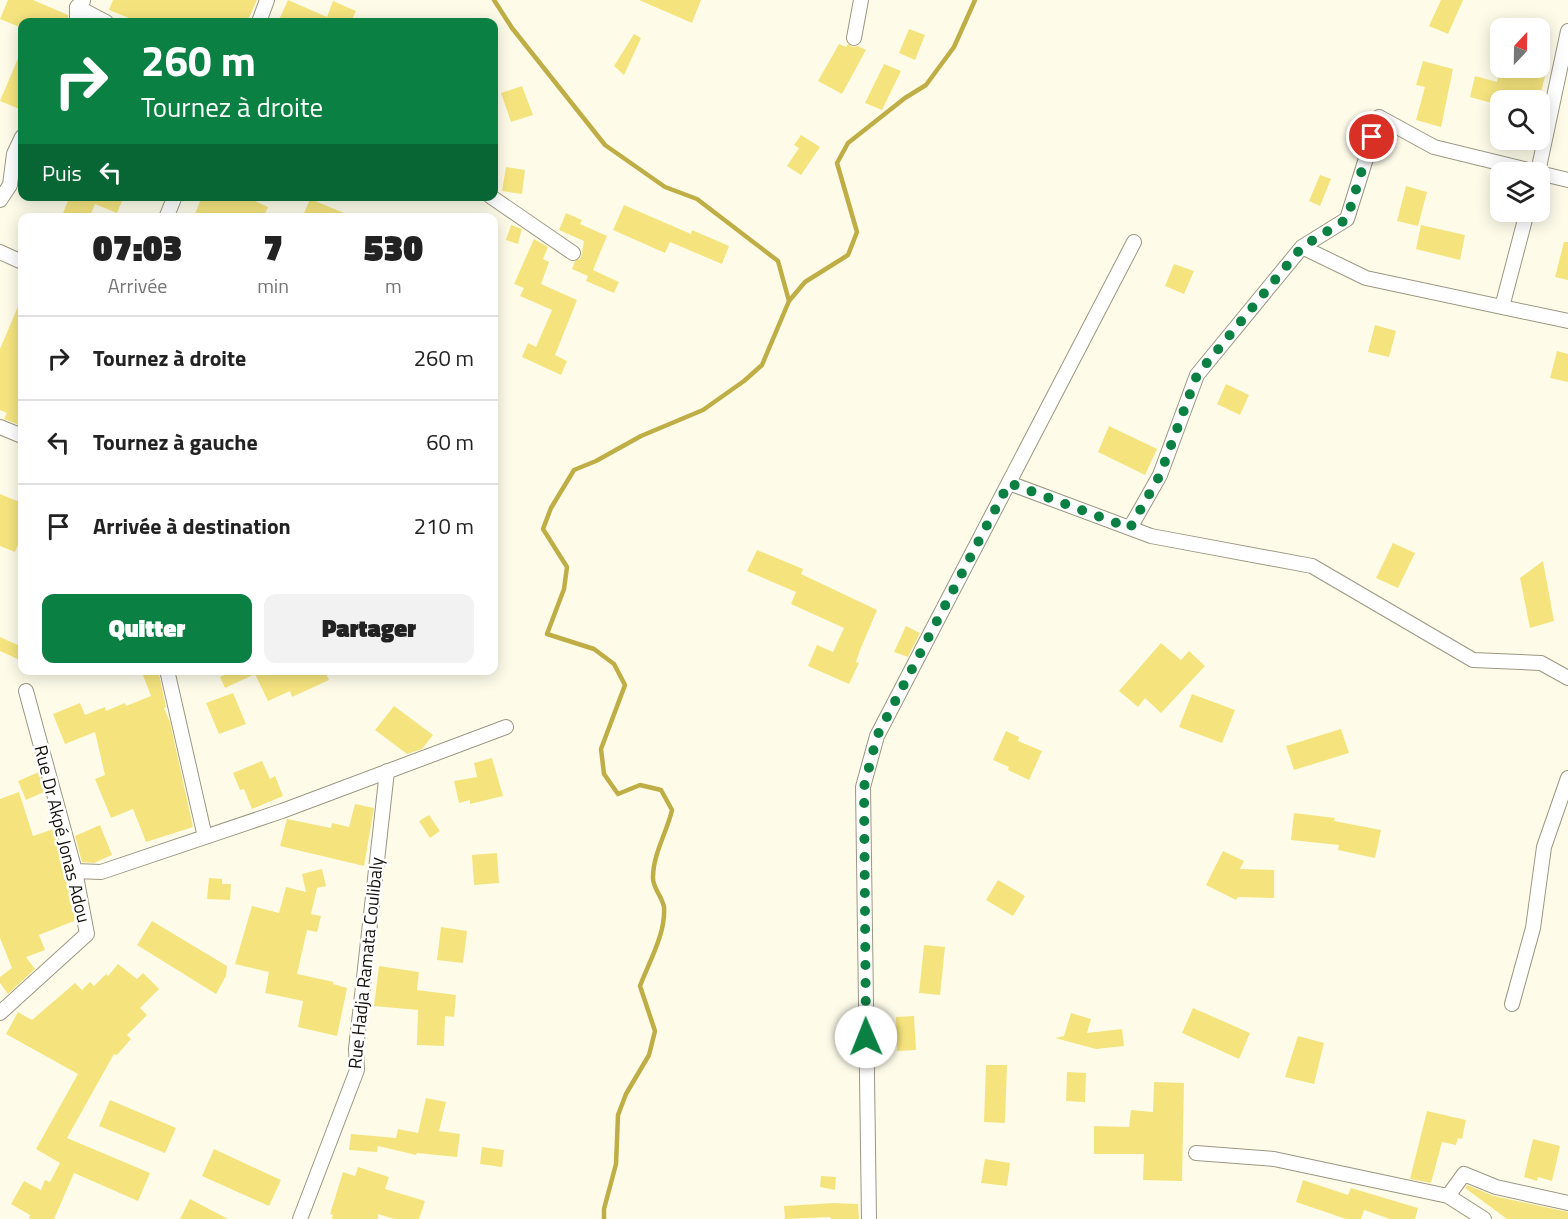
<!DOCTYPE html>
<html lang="fr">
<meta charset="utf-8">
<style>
:root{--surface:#fff;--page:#f2f2f2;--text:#222;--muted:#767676;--line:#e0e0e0;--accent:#0b8043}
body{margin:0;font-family:"Titillium Web",sans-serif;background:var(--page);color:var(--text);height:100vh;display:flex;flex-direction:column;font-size:22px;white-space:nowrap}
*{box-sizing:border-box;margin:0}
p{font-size:20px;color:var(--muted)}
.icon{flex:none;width:33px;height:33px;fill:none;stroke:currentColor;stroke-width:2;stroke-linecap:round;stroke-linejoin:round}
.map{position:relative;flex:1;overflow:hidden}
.side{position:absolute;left:18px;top:213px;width:480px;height:462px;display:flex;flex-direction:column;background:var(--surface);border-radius:12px;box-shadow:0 3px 15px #0003}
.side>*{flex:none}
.top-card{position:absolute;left:18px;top:18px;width:480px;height:183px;border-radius:12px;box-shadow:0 3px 15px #0003;background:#0b8043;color:#fff;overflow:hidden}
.needle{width:39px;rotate:22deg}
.buttons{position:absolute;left:1490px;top:18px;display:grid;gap:12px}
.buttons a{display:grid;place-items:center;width:60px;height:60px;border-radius:12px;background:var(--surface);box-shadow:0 3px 15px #0003;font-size:30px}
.pin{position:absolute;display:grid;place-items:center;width:51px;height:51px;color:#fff;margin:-26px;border:3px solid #fff;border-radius:50%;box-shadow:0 2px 6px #0007}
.me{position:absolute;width:66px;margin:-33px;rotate:359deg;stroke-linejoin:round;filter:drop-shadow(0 0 4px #0008)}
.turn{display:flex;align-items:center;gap:21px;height:126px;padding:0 24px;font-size:27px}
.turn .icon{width:78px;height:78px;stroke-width:2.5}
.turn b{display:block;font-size:42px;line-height:51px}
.then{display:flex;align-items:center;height:57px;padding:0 24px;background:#0003;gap:12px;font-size:22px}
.eta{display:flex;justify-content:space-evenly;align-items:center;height:102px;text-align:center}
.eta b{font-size:36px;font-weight:800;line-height:42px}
.button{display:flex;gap:12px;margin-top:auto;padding:12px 24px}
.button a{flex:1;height:69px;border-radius:12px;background:var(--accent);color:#fff;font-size:24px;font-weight:800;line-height:69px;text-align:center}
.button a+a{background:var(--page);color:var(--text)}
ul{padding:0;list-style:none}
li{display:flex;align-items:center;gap:18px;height:84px;padding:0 24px;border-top:2px solid var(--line)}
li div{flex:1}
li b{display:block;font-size:22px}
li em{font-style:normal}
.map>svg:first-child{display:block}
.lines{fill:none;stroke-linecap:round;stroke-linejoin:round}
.stream{stroke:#bfae45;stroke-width:4.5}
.building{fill:#f5e47e}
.street-casing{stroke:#9b9781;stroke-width:16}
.street{stroke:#fff;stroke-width:14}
.route{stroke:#0b8043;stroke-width:10;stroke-dasharray:0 18}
.labels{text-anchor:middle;stroke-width:5;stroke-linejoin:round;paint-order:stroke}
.street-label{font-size:18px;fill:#131109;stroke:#fff}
</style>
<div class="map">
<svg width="1568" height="1219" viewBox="0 0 1568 1219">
<rect width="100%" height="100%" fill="#fefce9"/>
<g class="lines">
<path class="stream" d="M494 0 512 28 605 145 665 187 697 199 778 261 789 301
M604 1219V1209L616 1164 618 1115 626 1094 649 1055 655 1031 640 986C649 962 666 933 664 907 662 896 652 887 653 877 653 854 667 832 672 810L661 790 640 785 618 794 604 774 601 749 625 685 614 664 594 649 547 634 564 589 567 567 543 529 551 508 574 470 596 461 641 436 703 410 744 381 762 365 789 301 805 282 848 255 857 232 837 163 848 143 905 98 926 85 954 47 975 0"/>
</g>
<path class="building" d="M8 0H33L68 15V22H22V28L0 19Z
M113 0H257L247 22H139L109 10Z
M288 0 327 17 333 1 356 11 351 22H278Z
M639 0H701L692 23Z
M1441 0H1463L1448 34 1429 26Z
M909 29 925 35 915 60 899 53Z
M634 34 641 38 624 75 614 66Z
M839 44 846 47 848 44 853 47 858 46 866 50 842 94 818 81Z
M22 49V110L0 101Z
M1423 61 1453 69 1441 127 1416 120 1425 87 1416 85Z
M884 64 901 71 882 110 865 103Z
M1500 68H1547L1539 100H1500V103L1492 101V103L1470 97 1475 76 1497 82Z
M522 86 533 115 511 122 501 93Z
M801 135 820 147 801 175 787 166 799 148 794 145Z
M506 167 525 170 522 194 502 191Z
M1320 175 1331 179 1320 206 1309 201Z
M1406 186 1427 192 1418 226 1397 221Z
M70 196H124L117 213 95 204 89 218H61Z
M202 196H244L268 207 263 218H203L195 214Z
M310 199 354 217V218H302Z
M624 205 691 234 692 230 729 246 722 264 670 242 665 253 613 230Z
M566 213 582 220 580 224 607 236 593 270 619 282 614 293 586 281 588 276 572 269 575 261 581 258 584 241 559 230Z
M511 225 522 229 518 244 506 240Z
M1421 225 1465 235 1460 260 1416 249Z
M534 239 548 247 543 259 549 262 541 284 577 300 555 355 567 361 561 375 522 357 528 343 536 347 552 310 520 296 524 288 514 284Z
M1564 242H1568V280L1555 277Z
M1174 264 1194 271 1184 294 1165 286Z
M22 297V426L4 419 7 413 0 410V349Z
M1375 325 1396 331 1389 357 1368 352Z
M1557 351 1568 354V382L1550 378Z
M1226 384 1249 395 1240 415 1217 404Z
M1109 426 1157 449 1145 475 1098 452Z
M0 494 22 503V535L15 552 0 546Z
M1393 543 1415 553 1398 588 1376 578Z
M757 550 803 569 801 574 877 610 860 650 856 662 859 663 849 684 808 666 817 645 833 652 844 628 791 604 796 592 747 571Z
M1543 561 1554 621 1530 628 1520 578Z
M906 626 920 633 908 657 894 652Z
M0 637 22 647V661L0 651Z
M1161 643 1181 660 1189 651 1205 666 1161 713 1145 698 1138 707 1119 691Z
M141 670H158L166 707 164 708 170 722 193 827 146 842 133 809 111 818 95 779 105 775 95 732 65 744 53 714 80 703 85 715 105 707 106 711 125 703 126 706 151 696Z
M234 670H324L329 680 292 697 290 691 268 701 255 674 225 688 220 677Z
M233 693 246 724 219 734 206 703Z
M1192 694 1235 710 1222 743 1179 727Z
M394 706 433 735 422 749 407 754 375 730Z
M1341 729 1349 753 1294 770 1286 746Z
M1006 731 1019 737 1018 741 1042 751 1029 780 1008 770 1009 767 993 760Z
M492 758 503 796 470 804V800L459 803 454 781 477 777 474 763Z
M262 761 270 779 275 776 283 796 252 809 244 789 240 790 233 773Z
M39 772 44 792 26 800 18 781Z
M19 792 33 836 54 829 75 918 74 921 39 935 45 950 26 957 35 969 8 994 0 983V977L12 968 0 938V799Z
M355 804 374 808 364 866 280 846 287 819 331 828 332 823 349 827Z
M1294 813 1335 818 1334 821 1381 830 1375 858 1338 850 1339 845 1291 840Z
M429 815 440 831 430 838 419 821Z
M100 825 112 855 94 863 82 862 75 836Z
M1223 851 1244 861 1240 869 1274 870V898L1238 897 1236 900 1206 885Z
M497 853 499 883 474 885 472 855Z
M322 869 326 886 317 888 311 914 321 916 317 932 307 930 297 974 334 982 333 984 347 988 337 1036 298 1027 303 1001 265 993 269 972 235 964 252 906 279 913 286 887 306 892 302 874Z
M209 878 222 879V884H231L230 900 207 899Z
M998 880 1025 896 1013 916 986 900Z
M152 921 227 966 226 976 216 994 137 945Z
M441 927 467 931 463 963 437 960Z
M924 945 945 947 940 995 919 993Z
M118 964 137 979 143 973 159 989 140 1008 147 1015 127 1035 131 1039 117 1055 114 1054 67 1138 150 1173 138 1201 74 1173 54 1219H29L30 1215 11 1204 24 1181 41 1190 45 1180 50 1182 60 1163 36 1149 78 1074 6 1034 18 1012 32 1020 75 983 82 990 90 982 94 986 106 974 108 976Z
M379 966 419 972 417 990 456 995 454 1017 445 1016 444 1046 417 1045 418 1010 374 1006Z
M1193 1008 1250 1033 1239 1059 1182 1033Z
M1071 1013 1091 1019 1087 1033 1122 1029 1124 1046 1096 1049 1055 1038 1064 1036Z
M914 1016 916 1050 897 1051 896 1017Z
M1298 1036 1324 1043 1314 1084 1285 1077Z
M986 1065H1007L1005 1123 984 1122Z
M1067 1072 1086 1073 1085 1102 1066 1101Z
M1154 1082 1184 1083 1182 1181 1143 1180 1144 1154H1094V1126L1129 1127 1131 1110 1153 1112Z
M426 1098 446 1102 439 1131 460 1134 457 1157 417 1153 416 1155 378 1146 377 1152 349 1150 351 1134 396 1138 398 1129 418 1133Z
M110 1100 176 1128 165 1153 99 1126Z
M1427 1111 1466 1120 1462 1139 1458 1138 1456 1145 1442 1142 1431 1183 1410 1179Z
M1533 1139 1560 1146 1552 1181 1538 1177 1537 1181 1524 1177Z
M482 1147 504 1150 502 1167 480 1164Z
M214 1149 281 1180 269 1206 202 1176Z
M985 1159 1010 1163 1007 1186 981 1183Z
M358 1167 389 1177 385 1189 425 1201 419 1219H394L378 1214V1219H332L333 1215 330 1214 343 1172 355 1176Z
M821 1176 836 1177 835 1190 820 1187Z
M1303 1180 1348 1195 1351 1188 1418 1208 1415 1219H1390L1364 1210 1361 1219H1346L1296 1202Z
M1467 1185 1494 1196 1568 1212V1219H1507L1465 1188Z
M190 1199 228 1219H180Z
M834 1203 858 1204 859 1219H831L830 1217 785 1219 784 1206Z"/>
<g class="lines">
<defs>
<path id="street" d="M77 7 106 22
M77 22V7L83 1
M259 22 267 0
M854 38 861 0
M1538 172 1568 31
M1539 173 1568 180
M490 196 573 253
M0 200 10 185 14 154 22 137
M166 218 175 196
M1302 247 1366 278 1568 321
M0 252 22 262
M1502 307 1527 212
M0 427 22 436
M1009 483 1151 536 1312 566 1473 660 1541 663 1568 678
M1130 528 1160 475 1197 375 1302 247 1347 219 1379 117 1434 147 1536 172
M167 670 205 837
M75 871 101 872 282 811 506 727
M1512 1004 1533 928 1544 847 1568 778
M0 1013 87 934 75 871 26 691
M1196 1153 1274 1159 1448 1196 1464 1174 1496 1187 1568 1203
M1448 1196 1484 1219
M300 1219 357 1070 356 1049 387 771
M869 1219 863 787 877 736 1134 242"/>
</defs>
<use href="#street" class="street-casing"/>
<use href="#street" class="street"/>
</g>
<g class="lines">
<path class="route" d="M866 1037 864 787 877 736 1009 483 1130 528 1160 475 1197 375 1302 247 1347 219 1372 137"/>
</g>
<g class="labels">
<g class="street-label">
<text transform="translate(62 834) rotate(76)" y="6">Rue Dr Akpé Jonas Adou</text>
<text transform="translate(366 963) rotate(-84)" y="6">Rue Hadja Ramata Coulibaly</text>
</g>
</g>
</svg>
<div class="buttons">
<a><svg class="needle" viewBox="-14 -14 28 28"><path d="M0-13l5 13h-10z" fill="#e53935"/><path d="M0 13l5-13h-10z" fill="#767676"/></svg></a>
<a><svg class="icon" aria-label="search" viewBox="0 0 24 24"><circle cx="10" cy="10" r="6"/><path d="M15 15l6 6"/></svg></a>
<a><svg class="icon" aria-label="layers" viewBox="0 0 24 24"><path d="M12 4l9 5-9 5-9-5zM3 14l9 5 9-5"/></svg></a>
</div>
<div class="pin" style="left:1372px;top:137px;background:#d93025"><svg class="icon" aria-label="arrive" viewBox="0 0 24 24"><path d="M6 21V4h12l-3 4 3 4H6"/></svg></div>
<svg class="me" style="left:866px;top:1037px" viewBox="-20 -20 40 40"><circle r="19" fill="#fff"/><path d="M0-13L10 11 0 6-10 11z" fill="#0b8043"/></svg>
<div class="top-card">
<div class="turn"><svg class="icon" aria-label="right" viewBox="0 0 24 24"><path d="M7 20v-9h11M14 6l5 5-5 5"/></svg><div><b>260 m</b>Tournez à droite</div></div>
<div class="then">Puis<svg class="icon" aria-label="left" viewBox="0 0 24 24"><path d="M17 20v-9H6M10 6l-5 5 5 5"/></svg></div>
</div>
<section class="side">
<div class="eta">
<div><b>07:03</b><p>Arrivée</p></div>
<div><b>7</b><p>min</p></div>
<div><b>530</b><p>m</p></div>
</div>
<ul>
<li><svg class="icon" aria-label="right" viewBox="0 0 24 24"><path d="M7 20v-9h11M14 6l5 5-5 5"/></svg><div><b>Tournez à droite</b></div><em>260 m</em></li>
<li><svg class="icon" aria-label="left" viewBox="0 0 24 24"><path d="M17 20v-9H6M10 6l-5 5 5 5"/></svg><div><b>Tournez à gauche</b></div><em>60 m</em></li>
<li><svg class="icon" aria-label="arrive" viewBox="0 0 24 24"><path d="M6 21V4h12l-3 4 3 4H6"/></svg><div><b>Arrivée à destination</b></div><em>210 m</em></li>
</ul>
<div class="button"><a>Quitter</a><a>Partager</a></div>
</section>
</div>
